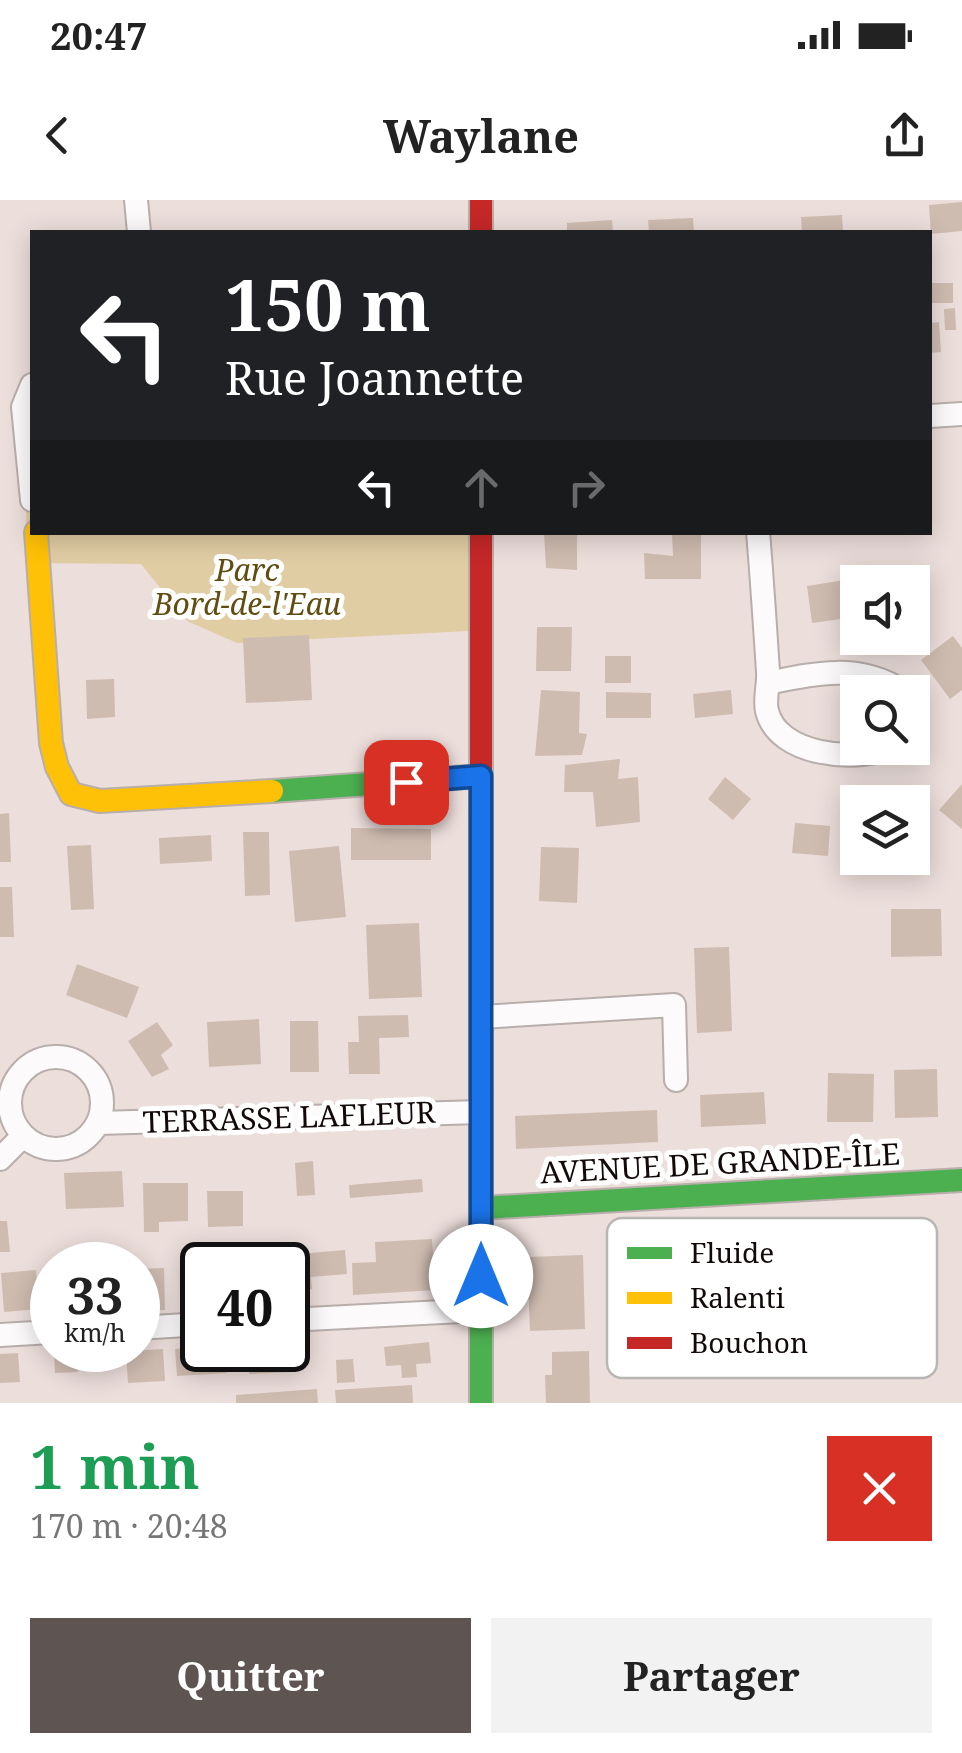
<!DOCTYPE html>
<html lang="fr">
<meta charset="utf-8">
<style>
:root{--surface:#fff;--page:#f2f2f2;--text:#222;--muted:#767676;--accent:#5e5452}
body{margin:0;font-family:"Noto Serif",serif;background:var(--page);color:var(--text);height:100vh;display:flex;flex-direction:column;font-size:38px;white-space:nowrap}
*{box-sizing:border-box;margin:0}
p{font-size:32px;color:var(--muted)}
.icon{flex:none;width:55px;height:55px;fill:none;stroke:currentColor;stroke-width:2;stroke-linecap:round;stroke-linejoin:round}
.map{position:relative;height:1203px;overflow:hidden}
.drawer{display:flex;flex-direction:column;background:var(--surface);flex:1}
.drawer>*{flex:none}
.top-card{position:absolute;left:30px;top:30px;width:902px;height:305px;border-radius:0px;box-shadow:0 5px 25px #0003;background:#202124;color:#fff;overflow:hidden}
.fabs{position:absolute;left:840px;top:365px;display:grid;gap:20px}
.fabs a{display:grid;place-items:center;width:90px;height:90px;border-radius:0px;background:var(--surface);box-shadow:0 5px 25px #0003;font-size:50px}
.speed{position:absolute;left:30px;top:1042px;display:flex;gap:20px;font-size:50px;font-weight:700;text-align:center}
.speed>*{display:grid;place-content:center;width:130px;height:130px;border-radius:50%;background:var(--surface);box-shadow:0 5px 25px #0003;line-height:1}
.speed small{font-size:25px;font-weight:400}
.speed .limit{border:5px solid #111;border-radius:15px;background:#fff;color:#111}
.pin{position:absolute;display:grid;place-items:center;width:85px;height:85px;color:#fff;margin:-42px;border-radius:20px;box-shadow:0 5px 15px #0006}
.me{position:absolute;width:110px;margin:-55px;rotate:0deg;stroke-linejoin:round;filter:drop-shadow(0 0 8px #0008)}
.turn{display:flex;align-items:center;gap:35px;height:210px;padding:0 30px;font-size:45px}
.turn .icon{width:130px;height:130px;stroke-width:2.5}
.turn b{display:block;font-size:70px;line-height:85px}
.lanes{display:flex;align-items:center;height:95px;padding:0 30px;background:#0003;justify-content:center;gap:50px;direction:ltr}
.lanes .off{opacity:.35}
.round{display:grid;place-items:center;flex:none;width:105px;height:105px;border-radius:0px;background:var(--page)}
.head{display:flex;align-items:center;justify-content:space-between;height:170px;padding:0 30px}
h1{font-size:60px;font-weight:700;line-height:75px;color:#1e9e55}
.button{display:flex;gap:20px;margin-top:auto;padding:20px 30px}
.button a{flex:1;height:115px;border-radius:0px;background:var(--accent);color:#fff;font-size:40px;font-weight:700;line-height:115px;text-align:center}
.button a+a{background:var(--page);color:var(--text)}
.status{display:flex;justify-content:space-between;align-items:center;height:70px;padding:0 50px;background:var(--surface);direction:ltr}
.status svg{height:28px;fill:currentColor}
header{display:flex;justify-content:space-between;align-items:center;height:130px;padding:0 30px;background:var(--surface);font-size:45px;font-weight:700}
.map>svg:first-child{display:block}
.green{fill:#e1cda4}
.building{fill:#cfbcb1}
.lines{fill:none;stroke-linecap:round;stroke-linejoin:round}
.street-casing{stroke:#b8aeab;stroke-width:26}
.fast-casing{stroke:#b8aeab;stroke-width:26}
.slow-casing{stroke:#b8aeab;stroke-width:26}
.jam-casing{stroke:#b8aeab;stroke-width:26}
.street{stroke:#fcfafa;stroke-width:22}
.fast{stroke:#4caf50;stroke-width:22}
.slow{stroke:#ffc107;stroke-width:22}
.jam{stroke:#c62828;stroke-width:22}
.route-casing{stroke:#114b97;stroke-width:25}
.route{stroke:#1a73e8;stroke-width:18}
.labels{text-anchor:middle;stroke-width:10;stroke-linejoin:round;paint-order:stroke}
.park-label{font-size:30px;font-style:italic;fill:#604d10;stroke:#fff}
.street-label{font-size:30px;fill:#120a09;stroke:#fff}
.key{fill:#fff;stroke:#b8b6b5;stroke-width:2.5}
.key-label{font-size:28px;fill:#120a09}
</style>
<div class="status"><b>20:47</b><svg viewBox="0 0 49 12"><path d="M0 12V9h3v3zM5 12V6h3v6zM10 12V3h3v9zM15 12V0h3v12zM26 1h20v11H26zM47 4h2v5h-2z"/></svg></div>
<header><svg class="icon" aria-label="back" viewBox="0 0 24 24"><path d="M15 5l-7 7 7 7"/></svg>Waylane<svg class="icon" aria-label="share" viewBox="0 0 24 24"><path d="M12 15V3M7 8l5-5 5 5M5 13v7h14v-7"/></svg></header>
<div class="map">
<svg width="962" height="1203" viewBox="0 0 962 1203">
<rect width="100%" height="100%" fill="#ecdedb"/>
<path class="green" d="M32 213V332L484 333 488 430 237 443 187 421 141 364 28 363 23 233Z"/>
<path class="building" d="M962 2V31L931 34 929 5Z
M842 15 843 32H802L801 17Z
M693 18 694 32H649L648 20Z
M612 20 613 32H567V23Z
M930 83H953V103H930Z
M955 108 956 130H945L944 109Z
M939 122 941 152 930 153V123Z
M544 332H577V370L546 368Z
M672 332H701V379H645L644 353 673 356Z
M851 379 856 417 812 423 807 386Z
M912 387 927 393 913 431H912Z
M537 427H572L571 471H536Z
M309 435 312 500 246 503 243 438Z
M953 436 962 448V490L950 499 921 460Z
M605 456H631V483H605Z
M114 479 115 517 87 519 86 480Z
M541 490 580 492 579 533 587 534 582 555 535 556Z
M731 490 733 514 695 518 693 494Z
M606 492 651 493V518H606Z
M620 559 618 579 638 577 640 622 596 627 593 592H564L565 565Z
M725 577 751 599 733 620 708 599Z
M962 584V629L939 610Z
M9 613 11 662H0V614Z
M795 623 830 626 828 656 792 653Z
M351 628 431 629V660H351Z
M243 632H269L270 695 245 696Z
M211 635 212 661 160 664 159 638Z
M91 645 94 709 71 710 67 646Z
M339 646 346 717 295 722 289 651Z
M541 647 579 648 577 703 539 701Z
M0 687H12L14 737H0Z
M891 709H941L942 756 891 757Z
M419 723 422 797 369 799 366 725Z
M729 747 732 831 697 833 694 748Z
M77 764 139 787 127 818 66 795Z
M408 815 409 837 379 838 380 874H349L348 842H359L358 816Z
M259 819 261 864 209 867 207 822Z
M290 821H318L319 872H290Z
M157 822 173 845 161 855 169 869 152 877 128 841Z
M937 869 938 917 895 918 894 870Z
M828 873 874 874 873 922H827Z
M764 892 766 924 701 927 700 895Z
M657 910 658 942 516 949 515 916Z
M313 961 315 995 297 996 295 963Z
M122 971 124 1007 66 1009 64 973Z
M422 979 423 992 350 998 349 985Z
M143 983H188V1021L159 1022V1032H144Z
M207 991H243V1026L208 1027Z
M0 1021H7L10 1052H0Z
M432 1039 435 1090 353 1095 352 1063 376 1062 375 1042Z
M345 1050 347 1074 311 1077 312 1089 288 1091V1065H275L274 1056Z
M583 1055 585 1129 530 1131 527 1057Z
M164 1068 165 1110 138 1111V1069Z
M36 1070 39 1109 4 1112 1 1073Z
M202 1074V1106H185L184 1075Z
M429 1142 431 1163 416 1164 417 1177 402 1178 401 1165 386 1166 384 1147Z
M288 1144H294V1152L303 1151 304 1164 293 1165 294 1172 249 1174 248 1150H288Z
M202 1146V1150H226L227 1173 177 1176 175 1149Z
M163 1149 165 1181 128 1183 126 1151Z
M77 1151 78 1172 55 1173 54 1152Z
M589 1151 590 1203H546L545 1175H552V1152Z
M18 1153 20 1182 0 1183V1154Z
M353 1159 355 1182 337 1183 336 1160Z
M412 1185 413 1203H336L335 1190Z
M317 1189 318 1203H236V1195Z"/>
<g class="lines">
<defs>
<path id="street" d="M136 0 139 32
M32 185 23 207 32 300
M930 216 962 214
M758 332C762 379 765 426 768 472 769 484 764 500 767 511 778 556 855 562 888 548
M769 483C814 473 861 463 903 492
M481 817 674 805 676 880
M10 903a46 46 0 1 1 92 0a46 46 0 1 1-92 0Z
M98 923 481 912
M0 959 23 936
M288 1120 481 1110
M138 1128 202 1124
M0 1135 52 1132"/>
<path id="fast" d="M272 591 481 576
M481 888V1203
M481 1008 962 980"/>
<path id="slow" d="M36 332 51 543 57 567 71 594 100 601 272 591"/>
<path id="jam" d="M481 0V32
M481 332V888"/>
</defs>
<use href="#street" class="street-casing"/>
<use href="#fast" class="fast-casing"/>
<use href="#slow" class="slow-casing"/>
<use href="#jam" class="jam-casing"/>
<use href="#street" class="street"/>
<use href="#fast" class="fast"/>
<use href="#slow" class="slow"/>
<use href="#jam" class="jam"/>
</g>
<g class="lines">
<defs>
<path id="route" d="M406 582 481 576V1076"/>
</defs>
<use href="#route" class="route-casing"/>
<use href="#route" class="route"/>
</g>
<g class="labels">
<g class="park-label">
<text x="247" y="381">Parc<tspan x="247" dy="34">Bord-de-l'Eau</tspan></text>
</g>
<g class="street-label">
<text transform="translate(289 918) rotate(-2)" y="10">TERRASSE LAFLEUR</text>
<text transform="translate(720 964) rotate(-3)" y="10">AVENUE DE GRANDE-ÎLE</text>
</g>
</g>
<rect x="607" y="1018" width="330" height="160" rx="15" class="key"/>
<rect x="627" y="1047" width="45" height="12" fill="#4caf50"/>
<rect x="627" y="1092" width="45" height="12" fill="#ffc107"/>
<rect x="627" y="1137" width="45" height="12" fill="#c62828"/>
<g class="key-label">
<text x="690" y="1063">Fluide</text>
<text x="690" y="1108">Ralenti</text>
<text x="690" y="1153">Bouchon</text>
</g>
</svg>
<div class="fabs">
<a><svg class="icon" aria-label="sound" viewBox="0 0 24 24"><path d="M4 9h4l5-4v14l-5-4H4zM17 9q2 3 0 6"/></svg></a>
<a><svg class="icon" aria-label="search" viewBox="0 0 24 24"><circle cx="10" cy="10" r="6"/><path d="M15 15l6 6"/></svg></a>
<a><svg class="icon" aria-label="layers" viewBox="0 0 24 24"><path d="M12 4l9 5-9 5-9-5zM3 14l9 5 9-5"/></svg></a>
</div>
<div class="speed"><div>33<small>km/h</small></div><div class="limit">40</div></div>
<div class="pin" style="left:406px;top:582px;background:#d93025"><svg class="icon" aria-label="arrive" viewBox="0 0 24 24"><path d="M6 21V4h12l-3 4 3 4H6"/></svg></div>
<svg class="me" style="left:481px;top:1076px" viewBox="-20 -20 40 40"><circle r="19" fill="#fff"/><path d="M0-13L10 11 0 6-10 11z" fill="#1a73e8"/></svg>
<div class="top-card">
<div class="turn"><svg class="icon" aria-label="left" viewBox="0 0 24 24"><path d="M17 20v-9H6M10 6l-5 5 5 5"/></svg><div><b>150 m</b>Rue Joannette</div></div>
<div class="lanes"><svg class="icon" aria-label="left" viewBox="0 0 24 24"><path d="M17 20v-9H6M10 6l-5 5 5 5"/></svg><svg class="icon off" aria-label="ahead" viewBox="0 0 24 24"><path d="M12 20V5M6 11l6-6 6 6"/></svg><svg class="icon off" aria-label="right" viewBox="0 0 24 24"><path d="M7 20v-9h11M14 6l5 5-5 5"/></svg></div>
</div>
</div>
<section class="drawer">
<div class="head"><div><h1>1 min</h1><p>170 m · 20:48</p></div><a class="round" style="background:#d93025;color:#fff"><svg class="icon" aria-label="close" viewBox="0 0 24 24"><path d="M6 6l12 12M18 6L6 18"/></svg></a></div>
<div class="button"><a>Quitter</a><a>Partager</a></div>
</section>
